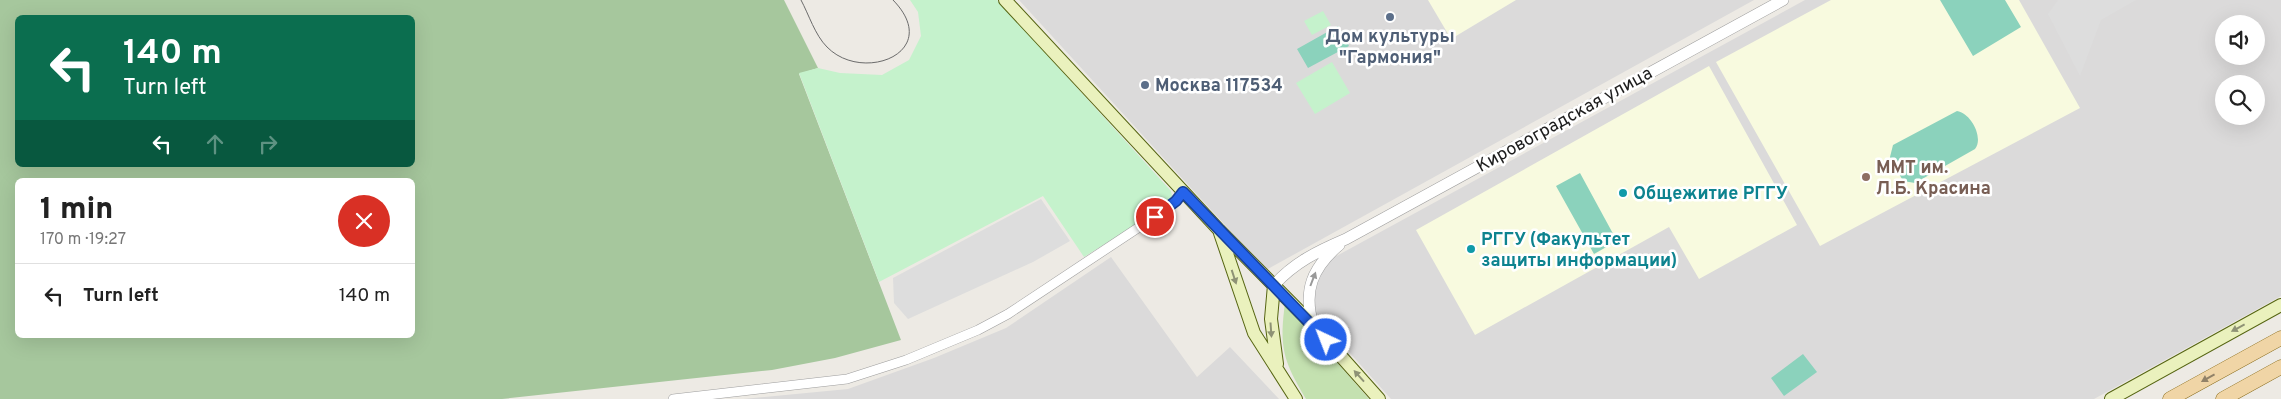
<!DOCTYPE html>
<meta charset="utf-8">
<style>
:root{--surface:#fff;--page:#f6f6f6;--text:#222;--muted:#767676;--line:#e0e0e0}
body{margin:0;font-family:Overpass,sans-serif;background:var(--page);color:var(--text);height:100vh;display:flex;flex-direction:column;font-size:19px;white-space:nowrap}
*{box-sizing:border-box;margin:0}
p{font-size:16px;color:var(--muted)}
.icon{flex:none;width:28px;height:28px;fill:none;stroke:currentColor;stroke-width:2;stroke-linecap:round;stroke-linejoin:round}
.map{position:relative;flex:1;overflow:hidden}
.side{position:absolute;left:15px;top:178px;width:400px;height:160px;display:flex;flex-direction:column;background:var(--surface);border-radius:8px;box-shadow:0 5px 20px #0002}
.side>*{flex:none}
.guide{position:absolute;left:15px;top:15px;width:400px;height:152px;border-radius:8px;box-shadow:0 5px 20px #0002;background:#0b6e4f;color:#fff;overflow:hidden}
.controls{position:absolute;left:2215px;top:15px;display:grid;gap:10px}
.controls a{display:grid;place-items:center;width:50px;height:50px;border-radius:50%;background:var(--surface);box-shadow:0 5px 20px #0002;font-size:25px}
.pin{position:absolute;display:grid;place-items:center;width:42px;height:42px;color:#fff;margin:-21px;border:2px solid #fff;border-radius:50%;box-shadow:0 1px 5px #0007}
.me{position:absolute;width:55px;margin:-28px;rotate:317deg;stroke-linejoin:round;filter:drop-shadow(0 0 4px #0008)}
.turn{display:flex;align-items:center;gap:18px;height:105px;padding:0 25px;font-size:22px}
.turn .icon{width:65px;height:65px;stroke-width:2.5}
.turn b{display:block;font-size:35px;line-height:42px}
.lanes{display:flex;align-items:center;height:48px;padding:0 25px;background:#0003;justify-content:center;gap:25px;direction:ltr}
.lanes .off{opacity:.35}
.round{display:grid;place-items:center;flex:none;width:52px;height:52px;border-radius:26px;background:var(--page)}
.summary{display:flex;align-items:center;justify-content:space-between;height:85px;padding:0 25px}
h1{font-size:30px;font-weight:800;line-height:38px}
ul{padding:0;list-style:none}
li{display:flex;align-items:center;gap:15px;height:65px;padding:0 25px;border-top:1px solid var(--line)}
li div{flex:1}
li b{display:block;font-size:19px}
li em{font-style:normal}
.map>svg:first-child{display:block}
.residential{fill:#dbdada;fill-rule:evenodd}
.education{fill:#f8fadf}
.grass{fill:#c4e1b0}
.forest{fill:#a6c79d;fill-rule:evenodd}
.park{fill:#c5f2cc}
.pitch{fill:#8bd2bc}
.parking{fill:#ddd}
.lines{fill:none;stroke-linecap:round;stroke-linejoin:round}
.minor-casing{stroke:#9e9e9e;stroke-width:10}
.tertiary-casing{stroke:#9e9e9e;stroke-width:12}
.secondary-casing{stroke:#566512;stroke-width:14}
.primary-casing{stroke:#836612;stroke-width:15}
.minor{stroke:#fff;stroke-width:9}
.tertiary{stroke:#fff;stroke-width:11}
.secondary{stroke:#eaf1bd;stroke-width:12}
.primary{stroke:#f0d5a6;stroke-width:14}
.tram{stroke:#6b6b6b;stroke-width:1}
.oneway{fill:#8e9275}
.oneway2{fill:#999}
.oneway3{fill:#918268}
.route-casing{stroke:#184099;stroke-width:12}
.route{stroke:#2563eb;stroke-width:9}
.service-dot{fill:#5c6f8a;stroke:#fff;stroke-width:2}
.education-dot{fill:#8d6e63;stroke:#fff;stroke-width:2}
.culture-dot{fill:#0f9aa8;stroke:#fff;stroke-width:2}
.labels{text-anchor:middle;stroke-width:5;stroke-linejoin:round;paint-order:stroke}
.service-label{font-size:18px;font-weight:bold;fill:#4e5e75;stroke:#fff}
.street-label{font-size:18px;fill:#1d1d1d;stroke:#fff}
.education-label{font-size:18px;font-weight:bold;fill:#785e54;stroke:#fff;text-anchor:start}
.culture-label{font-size:18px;font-weight:bold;fill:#0d838f;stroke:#fff;text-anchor:start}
</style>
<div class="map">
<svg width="2281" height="399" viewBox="0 0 2281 399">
<rect width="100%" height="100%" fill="#edeae4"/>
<path class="residential" d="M1019 0H1754L1266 270Z
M1805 0H2281V296L2094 399H1391L1316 315 1311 302 1315 282 1331 259ZM2224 24H2256V56H2224ZM2224 84H2256V116H2224Z
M1111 257 1197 377 1230 347 1279 399H743L848 389 934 358 1006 328Z"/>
<path class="education" d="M1428 0H1516L1451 39Z
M1831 0H2019L2080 108 1820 246 1716 62Z
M1709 66 1797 225 1699 279 1669 227 1475 335 1416 230Z"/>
<path class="grass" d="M1285 303 1369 399H1306C1283 361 1279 347 1285 303Z"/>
<path class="forest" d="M0 0H784L818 68 799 74 901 340 835 358 772 370 502 399H0ZM18 18H412V165H18ZM18 180H412V335H18Z"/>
<path class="park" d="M910 0H997L1171 191 1173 200 1163 208 1084 257 1043 196 879 282 799 73 818 68 840 73 882 75 909 60 921 36 918 12Z
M1323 11 1331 25 1312 35 1304 21Z
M1332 62 1350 93 1315 114 1296 83Z"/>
<path class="pitch" d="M1940 0H2005L2021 27 1973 56Z
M1338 26 1349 46 1308 68 1297 49Z
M1957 111C1971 113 1984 138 1975 149L1915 183 1903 181 1890 157 1893 145Z
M1580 173 1617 241 1594 254 1556 186Z
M1803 354 1817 372 1784 396 1771 378Z"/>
<path class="parking" d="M2058 0H2136L2101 20 2080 76 2048 14Z
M1041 199 1070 241 1033 262 908 319 894 303 893 278Z"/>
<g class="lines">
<defs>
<path id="minor" d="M673 399 847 379 906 360 978 330 1008 314 1168 208 1183 191"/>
<path id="tertiary" d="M1274 285C1295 262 1318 251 1346 239L1783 0
M1313 325C1303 291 1312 268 1339 245"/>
<path id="secondary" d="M1005 0 1219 230 1314 326 1379 399
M1220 233 1254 333 1296 399
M1274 285 1271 319 1277 364
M2111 399 2281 305"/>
<path id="primary" d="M2170 399 2281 338
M2223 399 2281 367"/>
</defs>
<use href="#minor" class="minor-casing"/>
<use href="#tertiary" class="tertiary-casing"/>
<use href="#secondary" class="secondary-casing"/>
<use href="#primary" class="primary-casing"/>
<use href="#minor" class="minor"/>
<use href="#tertiary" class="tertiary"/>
<use href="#secondary" class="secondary"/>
<use href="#primary" class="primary"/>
<path class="tram" d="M801 0C809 15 815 35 827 47 863 84 944 52 893 0"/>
</g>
<defs><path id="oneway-solid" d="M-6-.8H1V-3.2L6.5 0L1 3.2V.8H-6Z" transform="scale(1.25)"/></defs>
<g class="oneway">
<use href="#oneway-solid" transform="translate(1234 277) rotate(72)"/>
<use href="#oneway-solid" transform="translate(2238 328) rotate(152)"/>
<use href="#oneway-solid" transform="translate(1271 330) rotate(86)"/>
<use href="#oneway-solid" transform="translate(1359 376) rotate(-132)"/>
</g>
<use class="oneway2" href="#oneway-solid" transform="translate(1313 279) rotate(-69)"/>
<use class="oneway3" href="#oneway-solid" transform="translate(2208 378) rotate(151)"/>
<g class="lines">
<defs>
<path id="route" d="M1155 217 1176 201 1183 192 1326 340"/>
</defs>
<use href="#route" class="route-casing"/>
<use href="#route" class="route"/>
</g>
<g class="service-dot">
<circle cx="1390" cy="17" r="5"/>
<circle cx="1145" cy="85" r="5"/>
</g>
<circle class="education-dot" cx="1866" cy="177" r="5"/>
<g class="culture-dot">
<circle cx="1623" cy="193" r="5"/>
<circle cx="1471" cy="249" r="5"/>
</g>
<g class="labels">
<g class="service-label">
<text x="1390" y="42">Дом культуры<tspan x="1390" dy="21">"Гармония"</tspan></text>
<text x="1155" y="91" text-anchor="start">Москва 117534</text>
</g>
<g class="street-label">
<text transform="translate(1564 119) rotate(-29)" y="6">Кировоградская улица</text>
</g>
<g class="education-label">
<text x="1876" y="173">ММТ им.<tspan x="1876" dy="21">Л.Б. Красина</tspan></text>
</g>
<g class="culture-label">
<text x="1633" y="199">Общежитие РГГУ</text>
<text x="1481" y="245">РГГУ (Факультет<tspan x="1481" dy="21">защиты информации)</tspan></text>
</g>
</g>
</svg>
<div class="controls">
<a><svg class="icon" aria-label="sound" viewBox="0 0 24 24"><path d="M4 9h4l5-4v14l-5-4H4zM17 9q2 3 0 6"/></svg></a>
<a><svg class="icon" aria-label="search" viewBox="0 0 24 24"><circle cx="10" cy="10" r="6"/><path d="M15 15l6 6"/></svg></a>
</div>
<div class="pin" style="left:1155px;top:217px;background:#d93025"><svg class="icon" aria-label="arrive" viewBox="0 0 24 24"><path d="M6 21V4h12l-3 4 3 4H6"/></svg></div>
<svg class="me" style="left:1326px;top:340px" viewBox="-20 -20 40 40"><circle r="17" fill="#2563eb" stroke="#fff" stroke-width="3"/><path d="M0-11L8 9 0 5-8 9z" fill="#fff"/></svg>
<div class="guide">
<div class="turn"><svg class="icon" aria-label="left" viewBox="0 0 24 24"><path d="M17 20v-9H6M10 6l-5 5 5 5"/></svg><div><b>140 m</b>Turn left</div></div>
<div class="lanes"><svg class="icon" aria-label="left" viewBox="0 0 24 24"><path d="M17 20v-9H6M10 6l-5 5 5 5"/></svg><svg class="icon off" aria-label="ahead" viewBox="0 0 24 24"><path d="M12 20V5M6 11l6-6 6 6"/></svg><svg class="icon off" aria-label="right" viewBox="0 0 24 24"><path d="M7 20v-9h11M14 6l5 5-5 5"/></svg></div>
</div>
<section class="side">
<div class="summary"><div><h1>1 min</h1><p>170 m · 19:27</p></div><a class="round" style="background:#d93025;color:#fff"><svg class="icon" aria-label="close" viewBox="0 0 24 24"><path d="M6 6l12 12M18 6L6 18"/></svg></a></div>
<ul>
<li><svg class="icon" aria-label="left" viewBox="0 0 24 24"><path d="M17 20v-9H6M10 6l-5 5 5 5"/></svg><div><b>Turn left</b></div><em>140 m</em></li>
</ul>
</section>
</div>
